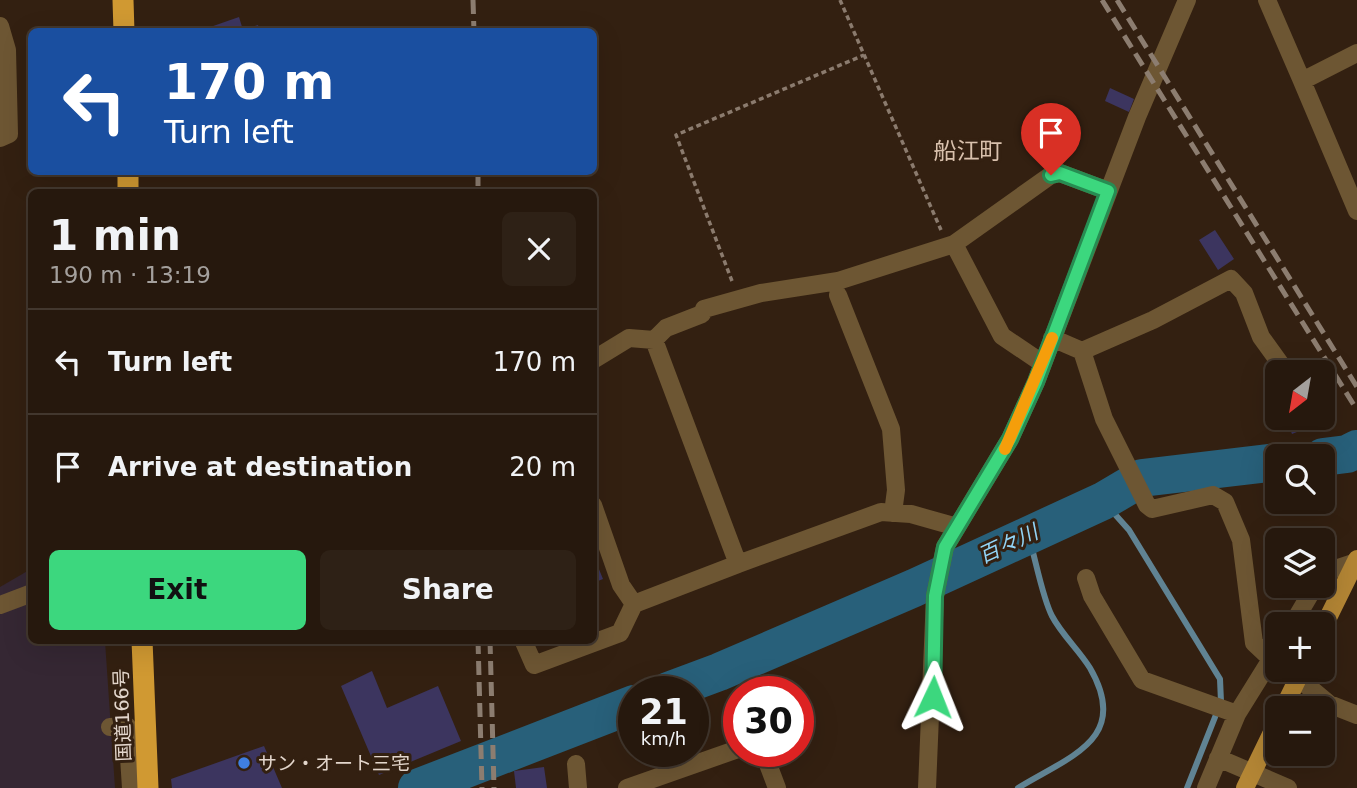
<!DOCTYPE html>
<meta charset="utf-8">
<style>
:root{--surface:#26180d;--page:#2e2116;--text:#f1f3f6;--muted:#a4a09d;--line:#42372e;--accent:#3cd77e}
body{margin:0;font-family:"DejaVu Sans","Noto Sans JP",sans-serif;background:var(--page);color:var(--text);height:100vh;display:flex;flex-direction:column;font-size:26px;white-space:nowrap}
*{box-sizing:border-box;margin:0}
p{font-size:23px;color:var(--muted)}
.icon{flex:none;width:38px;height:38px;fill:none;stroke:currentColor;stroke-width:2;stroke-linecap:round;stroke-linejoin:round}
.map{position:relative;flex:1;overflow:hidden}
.side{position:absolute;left:28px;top:189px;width:569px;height:455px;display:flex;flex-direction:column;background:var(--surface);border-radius:10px;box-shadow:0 7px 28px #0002,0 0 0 2px var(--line)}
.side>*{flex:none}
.top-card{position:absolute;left:28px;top:28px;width:569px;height:147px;border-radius:10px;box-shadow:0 7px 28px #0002,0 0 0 2px var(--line);background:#1a4fa0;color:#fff;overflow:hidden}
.needle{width:46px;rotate:211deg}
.controls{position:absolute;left:1265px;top:360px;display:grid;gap:14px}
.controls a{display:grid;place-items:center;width:70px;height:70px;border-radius:10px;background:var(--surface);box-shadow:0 7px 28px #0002,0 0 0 2px var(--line);font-size:35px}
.speed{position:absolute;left:618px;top:676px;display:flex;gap:14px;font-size:35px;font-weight:700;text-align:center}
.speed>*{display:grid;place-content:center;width:91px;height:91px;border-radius:50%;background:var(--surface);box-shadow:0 7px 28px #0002,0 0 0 2px var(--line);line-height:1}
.speed small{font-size:18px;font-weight:400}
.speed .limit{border:10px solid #d22;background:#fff;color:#111}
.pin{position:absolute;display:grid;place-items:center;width:60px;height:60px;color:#fff;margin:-72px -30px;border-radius:50% 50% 50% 0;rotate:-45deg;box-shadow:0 0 7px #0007}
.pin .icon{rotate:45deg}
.me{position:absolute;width:77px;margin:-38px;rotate:2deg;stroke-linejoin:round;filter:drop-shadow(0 0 5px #0008)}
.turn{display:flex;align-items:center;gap:24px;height:147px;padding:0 21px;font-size:32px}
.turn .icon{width:91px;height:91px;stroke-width:2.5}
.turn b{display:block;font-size:49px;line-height:60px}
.round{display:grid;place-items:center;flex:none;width:74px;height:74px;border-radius:10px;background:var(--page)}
.head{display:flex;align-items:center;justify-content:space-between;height:119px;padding:0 21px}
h1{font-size:42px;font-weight:700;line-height:52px}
.cta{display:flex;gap:14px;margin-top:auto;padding:14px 21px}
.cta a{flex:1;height:80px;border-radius:10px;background:var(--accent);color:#111;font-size:28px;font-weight:700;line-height:80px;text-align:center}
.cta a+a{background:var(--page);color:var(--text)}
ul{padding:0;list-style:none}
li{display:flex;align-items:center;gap:21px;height:105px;padding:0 21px;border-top:2px solid var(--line)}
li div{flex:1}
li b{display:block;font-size:26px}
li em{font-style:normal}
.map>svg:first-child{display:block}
.commercial{fill:#352733}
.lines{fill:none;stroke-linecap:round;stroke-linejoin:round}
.stream{stroke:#608393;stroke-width:6}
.river{stroke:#28607a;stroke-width:38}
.building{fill:#3c355f}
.path{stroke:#8b7b6e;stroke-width:3.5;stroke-dasharray:5 3.5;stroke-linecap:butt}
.minor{stroke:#6d5633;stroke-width:18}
.major{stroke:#b48635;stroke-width:18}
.highway{stroke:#d09932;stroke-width:21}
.rail{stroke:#8c7d70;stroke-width:5;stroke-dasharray:14 7;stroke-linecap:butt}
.route-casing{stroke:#278c52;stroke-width:18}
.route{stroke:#3cd77e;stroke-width:12}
.slow{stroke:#f59e0b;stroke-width:12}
.shop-dot{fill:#3f7fe0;stroke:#332011;stroke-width:2.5}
.labels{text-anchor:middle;stroke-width:6;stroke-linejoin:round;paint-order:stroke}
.street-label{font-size:19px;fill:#e3d6cc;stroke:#332011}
.poi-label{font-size:19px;fill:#e3d6cc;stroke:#332011;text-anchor:start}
.water-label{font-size:21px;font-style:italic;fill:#92d4f6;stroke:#332011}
.quarter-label{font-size:23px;fill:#d9c1ad;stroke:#332011}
</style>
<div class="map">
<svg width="1357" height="788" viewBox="0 0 1357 788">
<rect width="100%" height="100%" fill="#332011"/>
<path class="commercial" d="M31 569 32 640 105 641 115 788H0V587Z"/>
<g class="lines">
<path class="stream" d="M1103 501 1129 530 1220 679 1221 702 1187 788
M1018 788C1070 756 1131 739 1090 668 1079 650 1062 635 1052 616 1042 597 1035 556 1028 534"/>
<path class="river" d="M1323 457 1347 454 1357 449
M668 691 719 672 914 588 1103 501 1142 478 1278 462
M417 788 634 704"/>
</g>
<path class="building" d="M239 17 243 30 258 25 260 32H196Z
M1110 88 1134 99 1129 112 1105 101Z
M1215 230 1234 259 1218 270 1199 240Z
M1286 418H1311L1314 425 1292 434Z
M596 562 603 579 593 583V563Z
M372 671 387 708 438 686 461 741 379 775 341 686Z
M264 746 282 788H172L171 779Z
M544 767 547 788H516L514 771Z"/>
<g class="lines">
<path class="path" d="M840 0 941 230
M732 281 676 135 864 55"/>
<path class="minor" d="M1267 0 1302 81
M0 26 7 50 9 134 0 138
M1357 53 1302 81 1357 211
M954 244 1002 336 1042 363
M838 295 891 429 896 490 893 513
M1052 338 1082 351 1153 320 1231 279 1244 293 1261 337 1287 373
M1082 351 1104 419 1147 505 1152 509 1213 495 1225 502 1241 540 1254 643 1271 659
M593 360 629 338 654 340 666 328 702 314 704 309 761 293 838 281 954 244 1051 175 1060 173 1108 191
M593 505 621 585 634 604
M738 564 881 512 911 514 957 527
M1323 573 1356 562
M1086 578 1092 596 1142 680 1237 714
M0 605 32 593
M1292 625 1315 586
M523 640 534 665 620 633 634 604 738 564 654 340
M1298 678 1329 704 1357 715
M110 727 127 726 131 788
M763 751 777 788
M1218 758 1288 788
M576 764 578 788
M627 788 738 749
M927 788 935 596 945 547 1010 439 1036 382 1137 117 1187 0
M1206 788 1237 714 1278 648"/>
<path class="major" d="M1323 628 1357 559
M1283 709 1302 670
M1245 788 1278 720"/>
<path class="highway" d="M123 0 124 32
M128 172V192
M142 640 148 788"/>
<path class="rail" d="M473 0 474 32
M1102 0 1357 410
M1117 0 1357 387
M478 172V192
M478 640 482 788
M490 640 494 788"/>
</g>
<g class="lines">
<defs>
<path id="route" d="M933 697 935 596 945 547 1010 439 1036 382 1108 191 1060 173 1051 175"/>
</defs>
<use href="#route" class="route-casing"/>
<use href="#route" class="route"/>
<path class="slow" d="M1005 449 1052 338"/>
</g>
<circle class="shop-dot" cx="244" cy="763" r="7"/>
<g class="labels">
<g class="street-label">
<text transform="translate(122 715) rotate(-92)" y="7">国道166号</text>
</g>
<g class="poi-label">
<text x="258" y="770">サン・オート三宅</text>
</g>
<g class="water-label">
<text transform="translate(1008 544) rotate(-25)" y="7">百々川</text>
</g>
<g class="quarter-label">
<text x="968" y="159">船江町</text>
</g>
</g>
</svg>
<div class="controls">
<a><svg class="needle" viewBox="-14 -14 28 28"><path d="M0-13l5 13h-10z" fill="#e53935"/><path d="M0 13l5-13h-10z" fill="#a4a09d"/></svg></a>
<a><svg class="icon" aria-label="search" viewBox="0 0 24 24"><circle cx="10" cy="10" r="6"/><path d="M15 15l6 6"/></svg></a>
<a><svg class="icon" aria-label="layers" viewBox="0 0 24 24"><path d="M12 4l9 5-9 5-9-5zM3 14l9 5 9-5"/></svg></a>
<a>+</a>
<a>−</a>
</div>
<div class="speed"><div>21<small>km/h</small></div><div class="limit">30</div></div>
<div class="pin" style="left:1051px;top:175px;background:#d93025"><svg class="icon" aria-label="arrive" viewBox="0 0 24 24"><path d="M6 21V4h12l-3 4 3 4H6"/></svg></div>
<svg class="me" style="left:933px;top:697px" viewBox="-20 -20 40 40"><path d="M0-17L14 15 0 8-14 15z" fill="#3cd77e" stroke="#fff" stroke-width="4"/></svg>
<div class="top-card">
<div class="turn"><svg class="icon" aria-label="left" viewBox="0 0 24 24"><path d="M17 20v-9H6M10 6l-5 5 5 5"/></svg><div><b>170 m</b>Turn left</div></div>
</div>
<section class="side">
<div class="head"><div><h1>1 min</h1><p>190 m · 13:19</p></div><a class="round"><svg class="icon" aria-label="close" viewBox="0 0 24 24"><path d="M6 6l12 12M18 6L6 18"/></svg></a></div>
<ul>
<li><svg class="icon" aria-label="left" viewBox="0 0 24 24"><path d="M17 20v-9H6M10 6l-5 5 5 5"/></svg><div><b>Turn left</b></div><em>170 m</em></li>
<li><svg class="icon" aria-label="arrive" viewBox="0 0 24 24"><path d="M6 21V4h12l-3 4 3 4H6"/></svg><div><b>Arrive at destination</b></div><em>20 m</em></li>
</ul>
<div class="cta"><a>Exit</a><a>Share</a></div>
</section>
</div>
